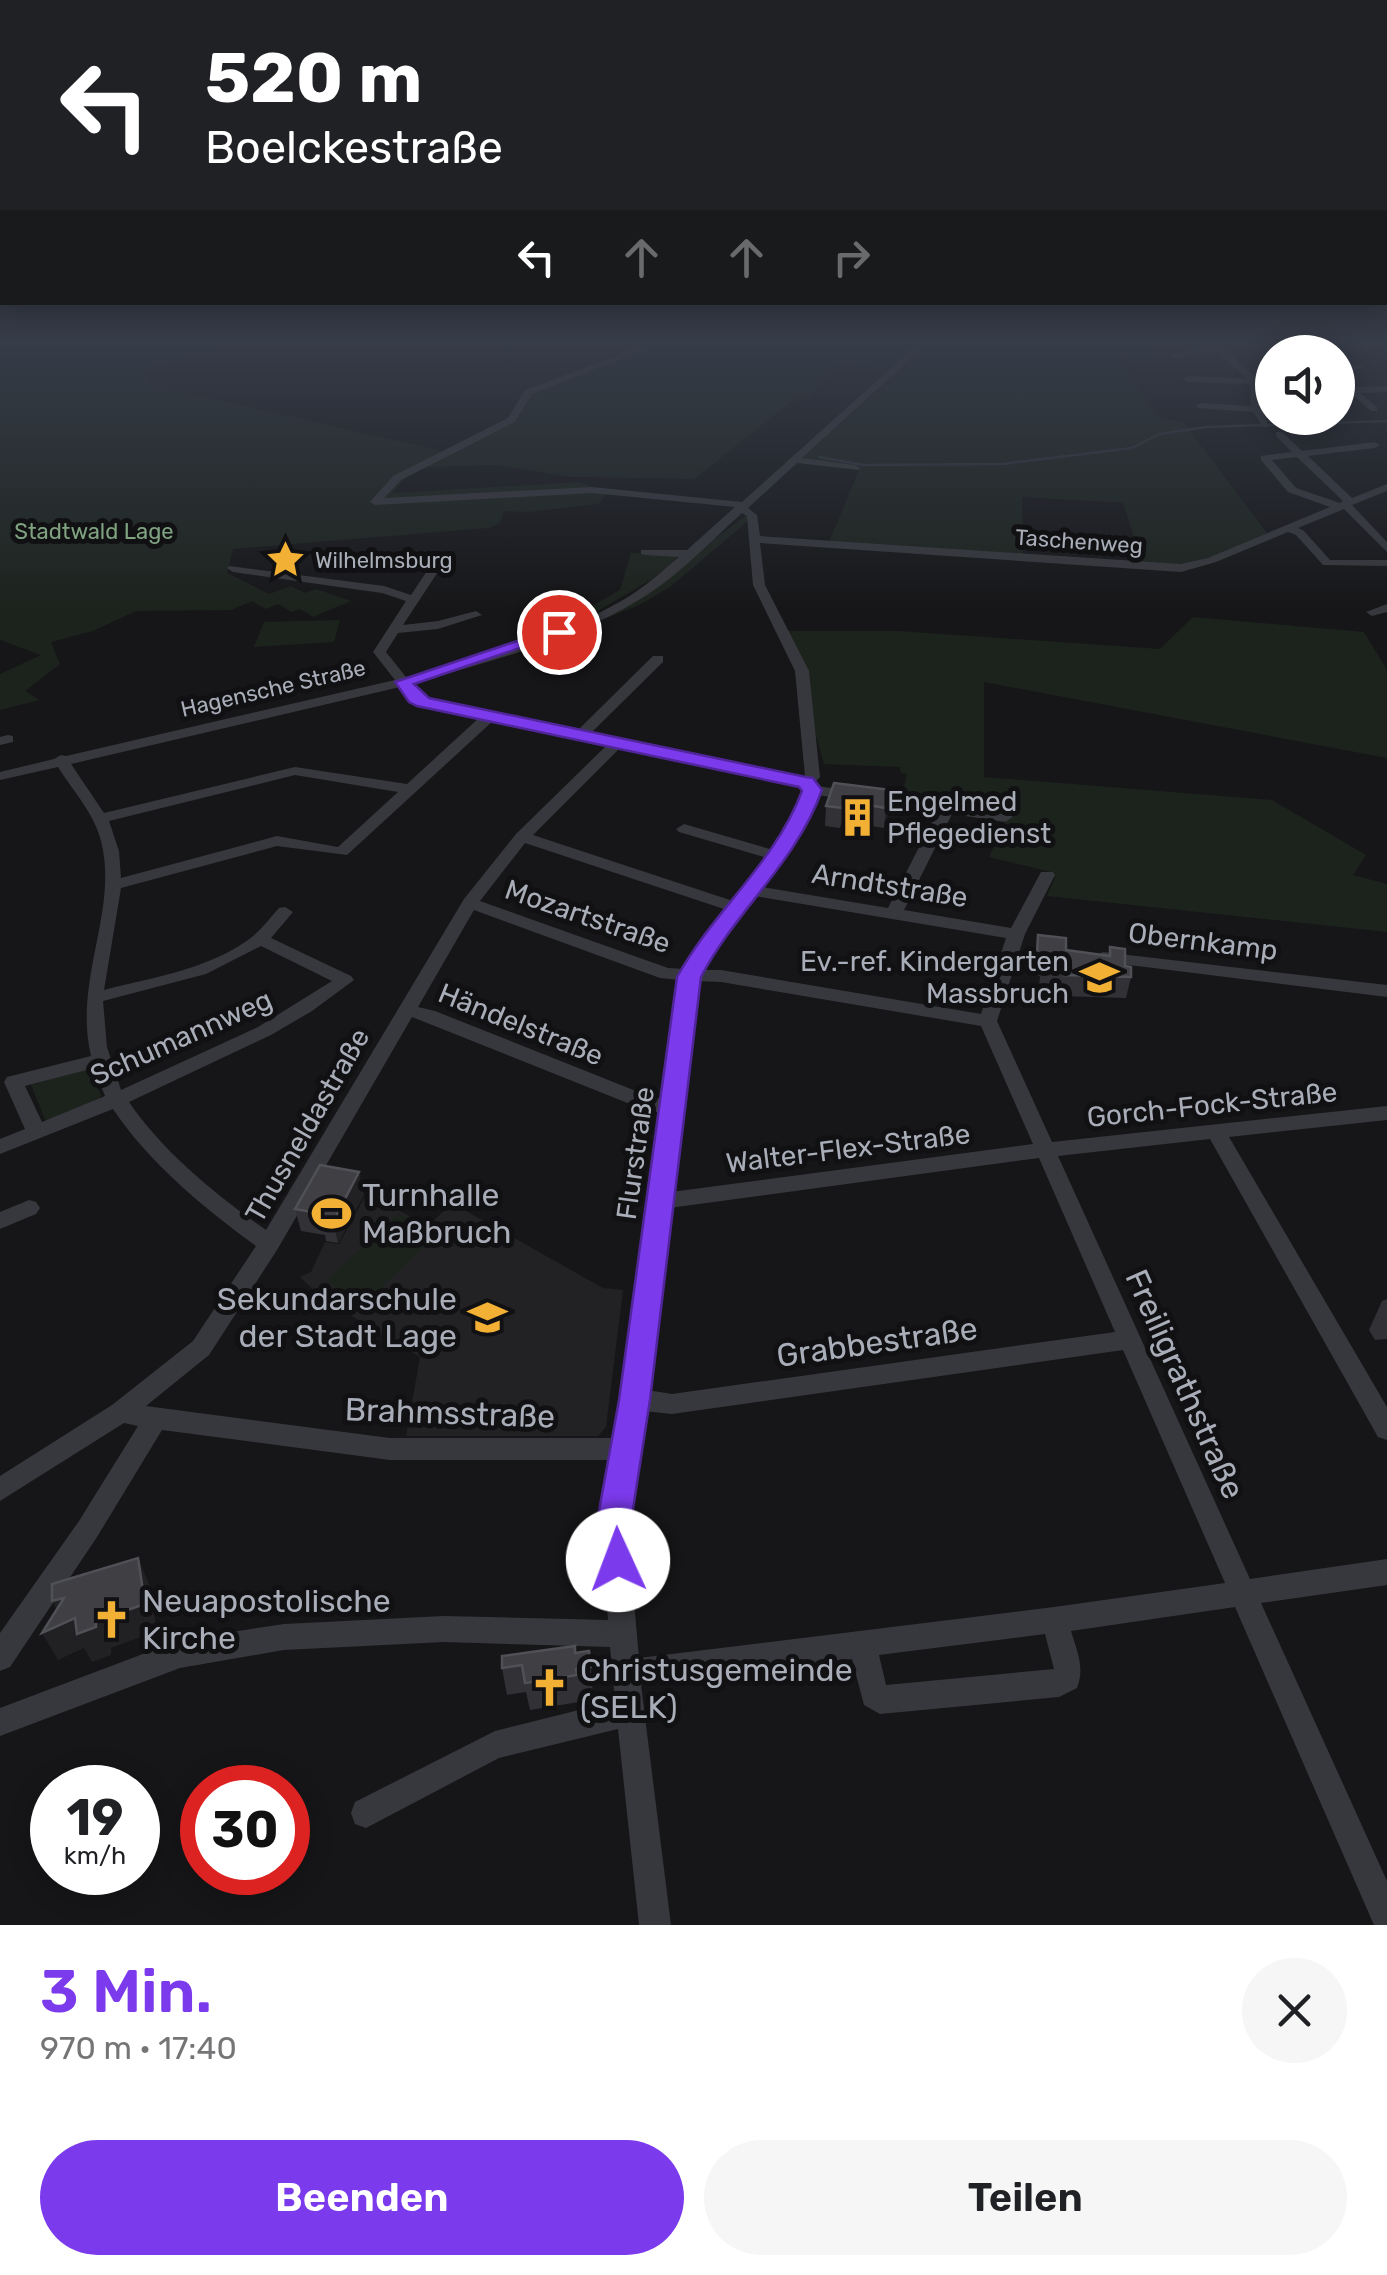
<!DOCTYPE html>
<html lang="de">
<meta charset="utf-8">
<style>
:root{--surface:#fff;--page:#f6f6f6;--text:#202124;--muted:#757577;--accent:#7c3aed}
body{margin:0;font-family:Rubik,sans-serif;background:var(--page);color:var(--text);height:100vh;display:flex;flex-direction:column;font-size:38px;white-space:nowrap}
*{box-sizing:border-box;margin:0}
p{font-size:32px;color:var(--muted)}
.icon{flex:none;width:55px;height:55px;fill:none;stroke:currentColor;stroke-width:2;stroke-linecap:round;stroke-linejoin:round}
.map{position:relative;height:1925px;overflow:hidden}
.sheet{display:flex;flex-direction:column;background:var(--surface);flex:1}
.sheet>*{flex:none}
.guide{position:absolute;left:0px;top:0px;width:1388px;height:305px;box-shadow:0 5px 25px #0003;background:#202124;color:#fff;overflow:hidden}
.controls{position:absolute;left:1255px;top:335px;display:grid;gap:20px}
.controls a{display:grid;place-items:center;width:100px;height:100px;border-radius:50%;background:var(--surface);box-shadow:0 5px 25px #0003;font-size:50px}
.speed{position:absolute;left:30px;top:1765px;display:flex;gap:20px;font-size:50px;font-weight:700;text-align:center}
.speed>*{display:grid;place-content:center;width:130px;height:130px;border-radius:50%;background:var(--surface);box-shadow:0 5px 25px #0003;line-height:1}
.speed small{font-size:25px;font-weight:400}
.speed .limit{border:15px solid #d22;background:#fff;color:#111}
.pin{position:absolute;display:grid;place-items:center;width:85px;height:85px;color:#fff;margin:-42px;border:5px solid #fff;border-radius:50%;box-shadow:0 2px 10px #0007}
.me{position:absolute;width:110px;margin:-55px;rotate:358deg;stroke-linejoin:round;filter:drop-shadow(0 0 8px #0008)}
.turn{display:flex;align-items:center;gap:35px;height:210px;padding:0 40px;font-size:45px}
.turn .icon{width:130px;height:130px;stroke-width:2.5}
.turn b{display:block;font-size:70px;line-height:85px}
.lanes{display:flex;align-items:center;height:95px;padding:0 40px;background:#0003;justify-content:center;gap:50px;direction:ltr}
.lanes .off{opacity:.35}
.round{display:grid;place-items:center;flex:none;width:105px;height:105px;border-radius:52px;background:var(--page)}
.overview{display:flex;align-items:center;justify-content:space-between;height:170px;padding:0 40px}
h1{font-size:60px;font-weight:600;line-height:75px;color:var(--accent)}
.button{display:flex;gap:20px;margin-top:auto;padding:20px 40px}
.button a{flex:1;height:115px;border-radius:60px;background:var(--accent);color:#fff;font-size:40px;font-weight:600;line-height:115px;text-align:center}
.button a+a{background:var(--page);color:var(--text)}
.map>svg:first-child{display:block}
.built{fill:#222225}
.green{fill:#1c231d}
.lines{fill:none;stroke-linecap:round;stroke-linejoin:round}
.stream{stroke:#2c353c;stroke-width:2.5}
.minor{fill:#37383d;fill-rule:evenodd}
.wall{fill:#323236}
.shaded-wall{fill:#212124}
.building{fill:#3f3f44;stroke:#4f5156;stroke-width:2.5}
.route{fill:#7c3aed;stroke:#51269a;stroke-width:2.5}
.labels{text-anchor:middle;stroke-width:10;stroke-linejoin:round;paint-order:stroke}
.far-park-label{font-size:22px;fill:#7fa381;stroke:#111113}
.far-street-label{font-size:22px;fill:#a8adb8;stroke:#111113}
.far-poi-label{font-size:22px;fill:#a8adb8;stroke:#111113;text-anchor:start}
.poi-label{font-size:28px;fill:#a8adb8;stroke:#111113;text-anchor:start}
.street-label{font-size:28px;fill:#a8adb8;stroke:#111113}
.near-poi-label{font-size:32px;fill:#a8adb8;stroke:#111113;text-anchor:start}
.near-street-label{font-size:32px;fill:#a8adb8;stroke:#111113}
</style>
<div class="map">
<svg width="1387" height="1925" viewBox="0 0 1387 1925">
<rect width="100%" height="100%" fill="#161618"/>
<path class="built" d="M368 1191 427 1227 452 1203 603 1288 623 1290 606 1427 598 1436H406L420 1357 322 1298 300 1277 311 1272 325 1242 339 1244Z"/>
<path class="green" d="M0 343H229L144 371 150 384 445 452 425 467 517 420 532 393 664 343H919L890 369 838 365 808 399H795L694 479 572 477 497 465 425 467 405 478 393 493 579 482 607 493 599 504 528 512 504 511 500 523 489 528 233 549 227 573 269 594 291 586 305 593 316 589 351 601 313 617 300 609 292 612 278 604 266 609 252 601 231 610 136 611 93 631 51 642 60 664 25 691 39 700 0 710V674L41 655 0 640Z
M930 343H1175L1146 349 1154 363 1129 361 1116 354 1160 419 1182 421 1268 534 1193 564 1143 565 1123 503 1022 497 1023 556 829 542 860 468 801 459Z
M747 515 748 521 670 587 639 605 582 628 617 611Z
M631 553 682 554 652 579 596 612 587 609 620 590Z
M1193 617 1364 632 1387 670V758L984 682V777L1272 800 1366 855 1353 875 1387 884V932L1047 896 1055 878 1051 872 989 857 1010 812 901 798 907 774 901 773 900 767 824 764 786 631H899L1160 649Z
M340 620 334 642 254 647 264 622Z
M90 1068 101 1096 94 1104 46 1122 31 1085Z
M399 1213 436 1234 364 1304 326 1281Z"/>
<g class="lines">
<path class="stream" d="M819 457 864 465 1002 464 1132 448 1159 434 1206 427 1387 421"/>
<path class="minor" d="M652 343H663L532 394 515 422 401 480 384 498 592 487 742 502 919 343H928L802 458 855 465 860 468 859 470 797 463 748 508 757 515 760 536 1181 564 1208 558 1330 507 1288 492 1261 460V456L1292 452 1276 436V432H1282L1302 451 1375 442 1380 445 1375 448 1308 456 1352 498 1387 484V491L1352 505 1387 542V552L1344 509 1298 528 1304 531 1330 560H1387V566L1323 565 1296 535 1288 532 1216 562 1181 572 760 543 765 585 809 671 820 777 814 783 817 786 1005 812 1013 817 1005 822 952 814 904 910 1011 928 1041 872H1053L1055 875 1025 934 997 1021 1052 1142 1387 1106V1120L1229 1137 1387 1407V1440L1378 1437 1210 1139 1058 1156 1250 1579 1387 1559V1585L1261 1603 1387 1881V1925H1374L1235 1607 1071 1631C1077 1651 1085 1668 1077 1688L1059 1697 880 1714 864 1705 852 1659 641 1685 671 1925H639L618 1729 499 1758 366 1828 355 1824 351 1813 355 1802 495 1731 615 1701 610 1647 444 1642 284 1650 180 1668 0 1736V1708L180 1640 284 1624 444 1616 608 1620 601 1523 612 1460H390L162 1430 97 1537 10 1667 0 1671V1633L79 1521 138 1426 124 1423 0 1501V1476L112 1405 193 1341 256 1246C204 1208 149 1163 113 1109L0 1154V1139L25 1129 4 1082 7 1077 91 1056C73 980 119 910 101 841 94 813 73 791 58 767L0 780V772L54 759 61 755 66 756 395 680 373 652 406 601 382 593 233 572 227 568 229 566 384 586 411 595 437 556H445L447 558 403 625 438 621 476 611 482 615 438 629 398 633 386 652 406 677C477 656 576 633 637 591 652 581 665 568 679 557L645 555 641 554V550H687L735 507 592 493 375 505 370 502 393 476 508 418 525 390ZM1297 457 1343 501 1340 503 1296 488 1272 460ZM742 513 747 516 753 585 795 671 805 776 803 777 592 732 663 662V656H653L578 730 423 697 412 684C489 661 573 641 642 598 678 576 710 542 742 513ZM400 687 413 703 480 717 407 784 295 767 104 813 71 764ZM494 720 608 744 516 834 464 899 266 1230C216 1195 163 1152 129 1102L271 1035 312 1011 354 980 351 976 271 938 293 912 285 907 279 908C270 918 262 929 252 937 210 969 154 977 104 990L121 888 277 846 347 855ZM621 747 801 785 804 790 793 817 773 850 684 824 676 829 679 832 767 858 733 901 533 835ZM295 775 398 792 338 847 277 836 121 878 119 851 109 821ZM817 795 937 812 888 908 762 887 787 857 785 855 808 817ZM525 843 727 910 685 969 668 968 480 901ZM755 896 1006 938 981 1014 721 970H702ZM474 910 660 978 680 980 663 1099 651 1097 435 1011 418 1007ZM261 946 332 981 258 1027 121 1090 107 1047 103 1001 206 974ZM697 981 721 982 981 1026 1033 1144 671 1192ZM412 1017 640 1108 661 1113 615 1438H390L146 1406 209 1355 277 1250ZM94 1068 105 1096 42 1122 25 1086ZM1039 1158 1115 1332 672 1394 647 1390 669 1208ZM1123 1350 1225 1583 1054 1607 639 1658 627 1523 644 1411 672 1414ZM1045 1634 1054 1669 886 1685 879 1655Z
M1209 343H1218L1259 380 1261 407H1272V413L1263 412 1269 427H1263L1253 412 1198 408 1196 406 1201 403 1251 406 1250 384 1187 382 1183 379 1187 376 1247 379 1216 351 1174 358 1170 355 1212 346Z
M1281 343H1291L1306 352H1297Z
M1370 343 1387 344V350L1371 345Z
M1338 366 1361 365 1365 368 1338 372Z
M1338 375 1354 387 1387 386V392L1360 393 1377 407V411H1371L1338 382Z
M1387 604V612L1372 616 1366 612Z
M8 735 13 736V742L0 745V737Z
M1103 952 1387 985V997L1097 961 1094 957Z
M29 1200 36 1202 40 1208 36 1214 0 1229V1212Z"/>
</g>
<path class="wall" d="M891 790 889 810 884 828 842 821 840 828 825 826 826 806Z
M1038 935 1066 950 1108 956 1110 947 1131 977 1126 998 1059 996 1060 992 1039 989 1040 976 1033 975Z
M364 1194 338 1243 326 1241 325 1235 301 1231 295 1209Z
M1387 1299V1339L1375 1340 1369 1330 1382 1301Z
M589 1651 593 1694 579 1696V1702L530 1710 526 1692 507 1695 502 1668Z"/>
<path class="shaded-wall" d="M891 790 889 810 884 828 886 808Z
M359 1172 364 1194 338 1243 333 1222Z
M138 1558 150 1586 157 1631 111 1648V1655L92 1662 84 1648 58 1660 42 1633 64 1623 52 1601 64 1598 96 1621Z"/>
<path class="building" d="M834 783 891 790 886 808 844 801 842 808 826 806Z
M1038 935 1066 938V950L1110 956V947L1125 949V966L1131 967V977L1064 975V971L1043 968 1044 955 1037 954Z
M320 1165 359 1172 333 1222 321 1219 324 1214 295 1209Z
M138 1558 145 1604 96 1621V1627L77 1634 75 1618 42 1633 64 1598 52 1601V1584Z
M575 1646V1653L589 1651 591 1667 576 1669 577 1675 525 1683 522 1665 502 1668V1656Z"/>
<linearGradient id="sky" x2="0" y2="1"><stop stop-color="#0c0c0d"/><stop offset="0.56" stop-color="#363c48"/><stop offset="1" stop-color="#363c48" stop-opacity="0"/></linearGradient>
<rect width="1387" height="612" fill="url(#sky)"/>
<path class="route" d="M553 629 567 632 414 684 429 698 806 777 813 778 822 790C796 863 736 910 701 977L650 1400 631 1522 635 1560 630 1571 618 1576 606 1571 597 1522 619 1400 677 977C714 910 775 863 802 791L799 787 417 706 409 702 395 682Z"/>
<defs>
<symbol id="sight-bare" viewBox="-9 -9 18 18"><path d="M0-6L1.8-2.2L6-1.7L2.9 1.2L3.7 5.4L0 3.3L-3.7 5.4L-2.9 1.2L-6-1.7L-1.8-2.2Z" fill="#f2b134" stroke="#111113" stroke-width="2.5" paint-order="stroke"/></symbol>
<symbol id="building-bare" viewBox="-9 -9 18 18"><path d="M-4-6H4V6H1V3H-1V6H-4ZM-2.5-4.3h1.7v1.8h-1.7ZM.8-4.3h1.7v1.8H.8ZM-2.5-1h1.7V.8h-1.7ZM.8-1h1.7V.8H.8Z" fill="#f2b134" stroke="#111113" stroke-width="2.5" paint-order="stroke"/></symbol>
<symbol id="school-bare" viewBox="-9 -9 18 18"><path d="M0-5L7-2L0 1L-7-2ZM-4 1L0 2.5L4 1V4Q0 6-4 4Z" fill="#f2b134" stroke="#111113" stroke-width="2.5" paint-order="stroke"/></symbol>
<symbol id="stadium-bare" viewBox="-9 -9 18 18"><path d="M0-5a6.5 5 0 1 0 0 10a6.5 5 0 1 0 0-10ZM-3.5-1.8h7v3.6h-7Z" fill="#f2b134" stroke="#111113" stroke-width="2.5" paint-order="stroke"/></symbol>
<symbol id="church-bare" viewBox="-9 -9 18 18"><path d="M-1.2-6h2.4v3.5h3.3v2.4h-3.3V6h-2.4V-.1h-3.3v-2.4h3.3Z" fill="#f2b134" stroke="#111113" stroke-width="2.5" paint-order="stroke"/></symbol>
</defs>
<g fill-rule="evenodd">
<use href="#sight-bare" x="258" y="532" width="55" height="55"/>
<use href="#building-bare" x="830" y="790" width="55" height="55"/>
<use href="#school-bare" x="1072" y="950" width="55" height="55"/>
<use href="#stadium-bare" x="304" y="1186" width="55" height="55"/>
<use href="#school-bare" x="460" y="1290" width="55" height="55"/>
<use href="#church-bare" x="84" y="1592" width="55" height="55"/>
<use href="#church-bare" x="522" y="1660" width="55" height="55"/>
</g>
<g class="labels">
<g class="far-park-label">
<text x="94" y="539">Stadtwald Lage</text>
</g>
<g class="far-street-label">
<text transform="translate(1079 541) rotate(4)" y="8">Taschenweg</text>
<text transform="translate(273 688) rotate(-13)" y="8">Hagensche Straße</text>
</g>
<g class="far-poi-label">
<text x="315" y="568">Wilhelmsburg</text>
</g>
<g class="poi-label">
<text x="887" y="811">Engelmed<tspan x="887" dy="32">Pflegedienst</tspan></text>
<text x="1069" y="971" text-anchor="end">Ev.-ref. Kindergarten<tspan x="1069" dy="32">Massbruch</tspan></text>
</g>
<g class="street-label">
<text transform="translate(890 885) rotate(9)" y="10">Arndtstraße</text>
<text transform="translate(588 916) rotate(19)" y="10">Mozartstraße</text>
<text transform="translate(1203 941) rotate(7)" y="10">Obernkamp</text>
<text transform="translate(521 1024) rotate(22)" y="10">Händelstraße</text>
<text transform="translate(181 1037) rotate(-24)" y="10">Schumannweg</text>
<text transform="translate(1212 1104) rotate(-6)" y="10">Gorch-Fock-Straße</text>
<text transform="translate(307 1125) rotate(-60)" y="10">Thusneldastraße</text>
<text transform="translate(848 1148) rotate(-7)" y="10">Walter-Flex-Straße</text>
<text transform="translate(635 1153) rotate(-82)" y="10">Flurstraße</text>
</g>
<g class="near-poi-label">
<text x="362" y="1206">Turnhalle<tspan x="362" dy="37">Maßbruch</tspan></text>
<text x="457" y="1310" text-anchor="end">Sekundarschule<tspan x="457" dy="37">der Stadt Lage</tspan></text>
<text x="142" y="1612">Neuapostolische<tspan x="142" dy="37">Kirche</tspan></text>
<text x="580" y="1681">Christusgemeinde<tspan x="580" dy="37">(SELK)</tspan></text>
</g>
<g class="near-street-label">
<text transform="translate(877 1342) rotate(-8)" y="11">Grabbestraße</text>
<text transform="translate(1185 1384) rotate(66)" y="11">Freiligrathstraße</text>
<text transform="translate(450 1413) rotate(2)" y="11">Brahmsstraße</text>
</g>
</g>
</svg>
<div class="controls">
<a><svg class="icon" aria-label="sound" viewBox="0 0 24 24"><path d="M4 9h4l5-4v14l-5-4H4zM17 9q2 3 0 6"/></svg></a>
</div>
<div class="speed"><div>19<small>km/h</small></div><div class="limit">30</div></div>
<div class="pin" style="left:559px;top:632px;background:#d93025"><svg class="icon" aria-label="arrive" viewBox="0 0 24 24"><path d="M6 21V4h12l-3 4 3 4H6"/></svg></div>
<svg class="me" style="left:618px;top:1560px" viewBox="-20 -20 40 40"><circle r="19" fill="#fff"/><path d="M0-13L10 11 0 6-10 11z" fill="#7c3aed"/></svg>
<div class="guide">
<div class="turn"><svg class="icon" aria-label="left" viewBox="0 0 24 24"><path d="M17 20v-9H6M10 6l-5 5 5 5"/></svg><div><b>520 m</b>Boelckestraße</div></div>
<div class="lanes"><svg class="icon" aria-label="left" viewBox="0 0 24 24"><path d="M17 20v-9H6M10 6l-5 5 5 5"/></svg><svg class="icon off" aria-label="ahead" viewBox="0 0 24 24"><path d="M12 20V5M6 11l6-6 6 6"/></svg><svg class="icon off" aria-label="ahead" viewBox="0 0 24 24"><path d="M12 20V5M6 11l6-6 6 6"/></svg><svg class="icon off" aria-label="right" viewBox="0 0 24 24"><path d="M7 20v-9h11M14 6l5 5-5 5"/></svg></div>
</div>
</div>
<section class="sheet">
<div class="overview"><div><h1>3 Min.</h1><p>970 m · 17:40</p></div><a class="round"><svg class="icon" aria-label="close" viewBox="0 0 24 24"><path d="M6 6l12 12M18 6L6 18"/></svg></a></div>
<div class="button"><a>Beenden</a><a>Teilen</a></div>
</section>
